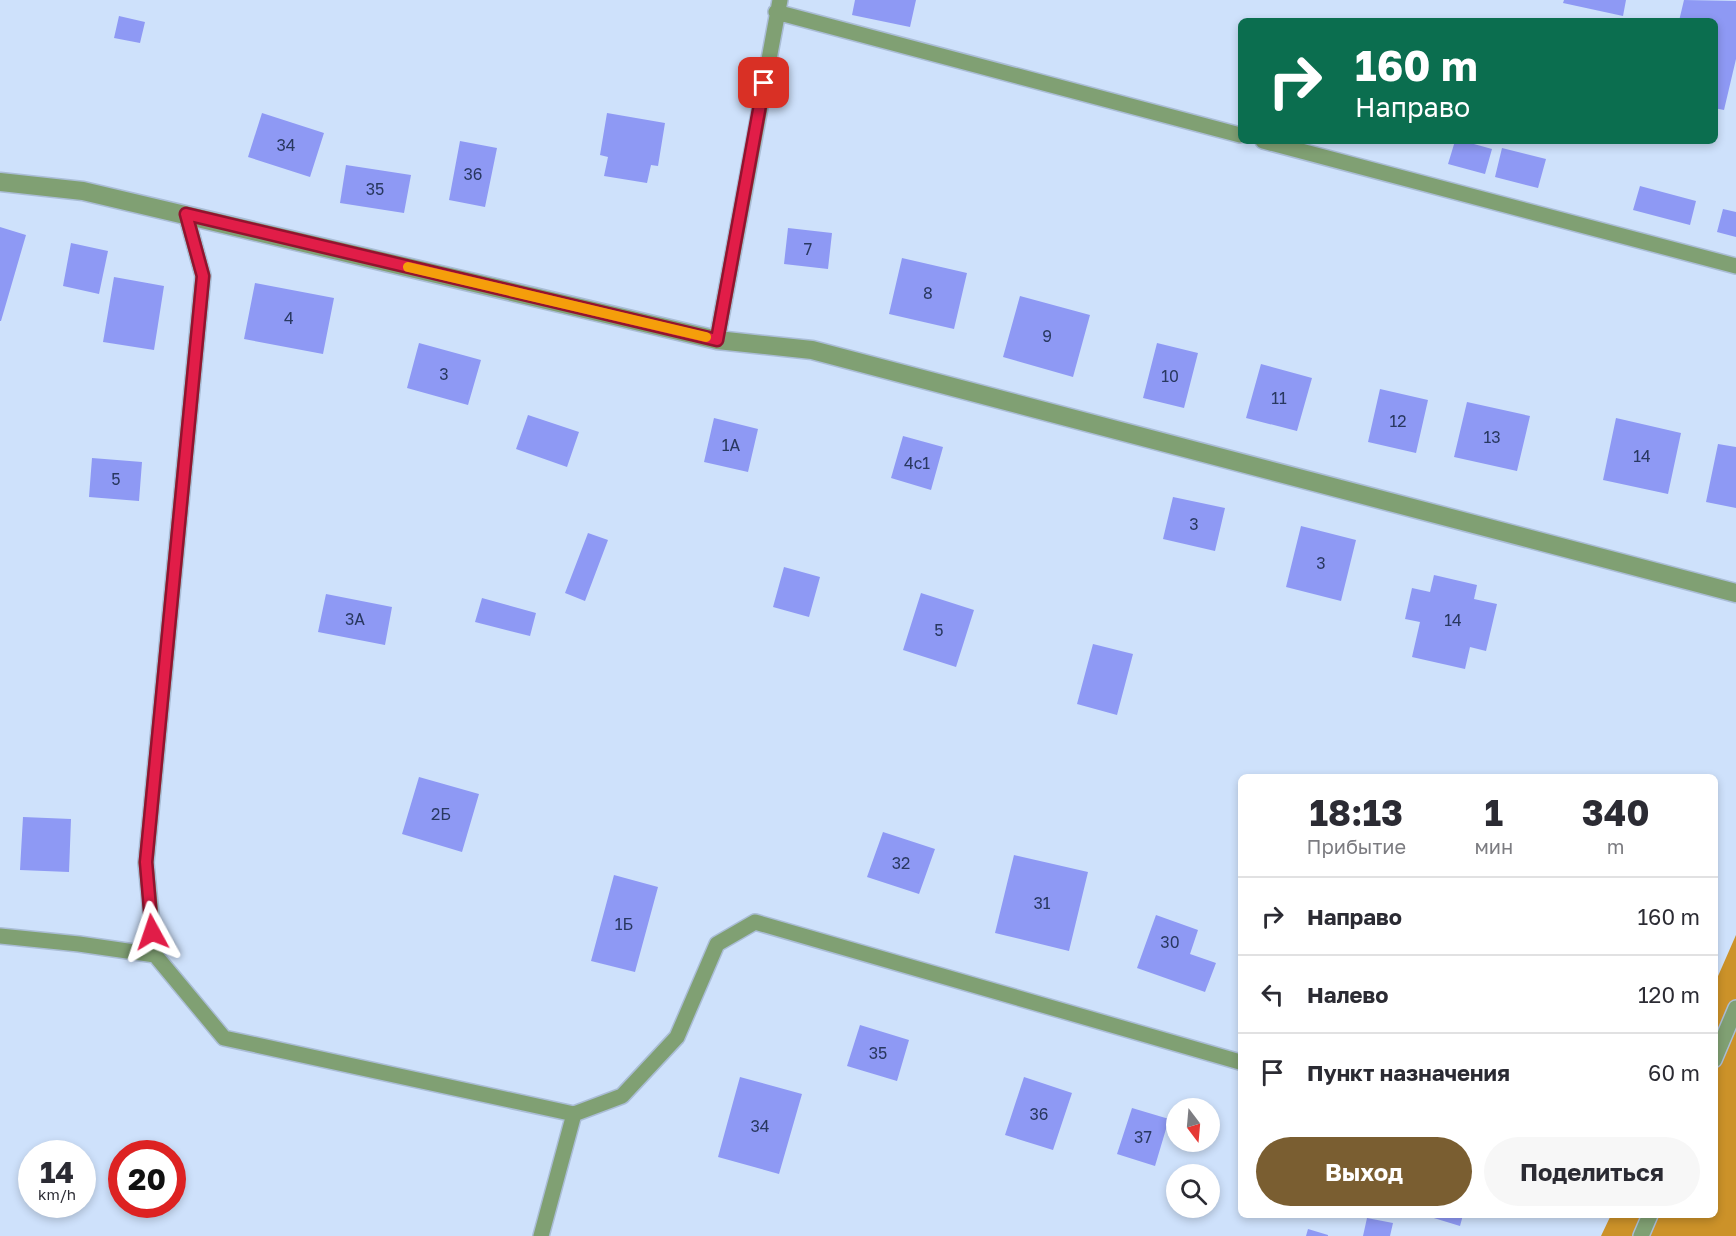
<!DOCTYPE html>
<html lang="ru">
<meta charset="utf-8">
<style>
:root{--surface:#fff;--page:#f7f7f7;--text:#2b2b33;--muted:#7c7c81;--line:#e1e1e2;--accent:#7a5e31}
body{margin:0;font-family:"Golos Text",sans-serif;background:var(--page);color:var(--text);height:100vh;display:flex;flex-direction:column;font-size:22px;white-space:nowrap}
*{box-sizing:border-box;margin:0}
p{font-size:20px;color:var(--muted)}
.icon{flex:none;width:33px;height:33px;fill:none;stroke:currentColor;stroke-width:2;stroke-linecap:round;stroke-linejoin:round}
.map{position:relative;flex:1;overflow:hidden}
.side{position:absolute;left:1238px;top:774px;width:480px;height:444px;display:flex;flex-direction:column;background:var(--surface);border-radius:9px;box-shadow:0 3px 9px #0003}
.side>*{flex:none}
.banner{position:absolute;left:1238px;top:18px;width:480px;height:126px;border-radius:9px;box-shadow:0 3px 9px #0003;background:#0b6e4f;color:#fff;overflow:hidden}
.needle{width:39px;rotate:164deg}
.fabs{position:absolute;left:1166px;top:1098px;display:grid;gap:12px}
.fabs a{display:grid;place-items:center;width:54px;height:54px;border-radius:50%;background:var(--surface);box-shadow:0 3px 9px #0003;font-size:30px}
.speed{position:absolute;left:18px;top:1140px;display:flex;gap:12px;font-size:30px;font-weight:700;text-align:center}
.speed>*{display:grid;place-content:center;width:78px;height:78px;border-radius:50%;background:var(--surface);box-shadow:0 3px 9px #0003;line-height:1}
.speed small{font-size:15px;font-weight:400}
.speed .limit{border:9px solid #d22;background:#fff;color:#111}
.pin{position:absolute;display:grid;place-items:center;width:51px;height:51px;color:#fff;margin:-26px;border-radius:12px;box-shadow:0 3px 9px #0006}
.me{position:absolute;width:66px;margin:-33px;rotate:355deg;stroke-linejoin:round;filter:drop-shadow(0 0 4px #0008)}
.turn{display:flex;align-items:center;gap:21px;height:126px;padding:0 18px;font-size:27px}
.turn .icon{width:78px;height:78px;stroke-width:2.5}
.turn b{display:block;font-size:42px;line-height:51px}
.eta{display:flex;justify-content:space-evenly;align-items:center;height:102px;text-align:center}
.eta b{font-size:36px;font-weight:700;line-height:42px}
.action{display:flex;gap:12px;margin-top:auto;padding:12px 18px}
.action a{flex:1;height:69px;border-radius:36px;background:var(--accent);color:#fff;font-size:24px;font-weight:700;line-height:69px;text-align:center}
.action a+a{background:var(--page);color:var(--text)}
ul{padding:0;list-style:none}
li{display:flex;align-items:center;gap:18px;height:78px;padding:0 18px;border-top:2px solid var(--line)}
li div{flex:1}
li b{display:block;font-size:22px}
li em{font-style:normal}
.map>svg:first-child{display:block}
.forest{fill:#cc9229}
.building{fill:#8e99f4}
.lines{fill:none;stroke-linecap:round;stroke-linejoin:round}
.lane-casing{stroke:#aabdd6;stroke-width:18}
.street-casing{stroke:#aabdd6;stroke-width:21}
.lane{stroke:#80a073;stroke-width:15}
.street{stroke:#80a073;stroke-width:18}
.route-casing{stroke:#92132f;stroke-width:15}
.route{stroke:#e11d48;stroke-width:10}
.slow{stroke:#f59e0b;stroke-width:10}
.labels{text-anchor:middle;stroke-width:4.5;stroke-linejoin:round;paint-order:stroke}
.number-label{font-size:16px;fill:#293860}
</style>
<div class="map">
<svg width="1736" height="1236" viewBox="0 0 1736 1236">
<rect width="100%" height="100%" fill="#cee1fb"/>
<path class="forest" d="M1736 935V1236H1601L1611 1215H1714L1715 983Z"/>
<path class="building" d="M855 0H916L910 27 852 15Z
M1564 0H1626L1623 16 1563 3Z
M1684 0 1736 1V59L1724 110 1714 108V21H1679Z
M119 16 145 22 140 43 114 38Z
M262 113 324 133 310 177 248 157Z
M607 113 665 123 658 166 651 165 647 183 604 176 608 157 600 155Z
M460 141 497 148 485 207 449 200Z
M1455 141H1463L1492 149 1485 174 1448 164Z
M1502 148 1546 159 1538 188 1495 177Z
M346 165 411 175 404 213 340 203Z
M1640 186 1696 201 1690 225 1633 210Z
M1723 209 1736 212V237L1717 232Z
M0 227 26 235 1 321H0Z
M788 228 832 233 828 269 784 264Z
M71 243 108 251 99 294 63 286Z
M902 258 967 273 954 329 889 314Z
M114 277 164 286 154 350 103 342Z
M255 283 334 298 323 354 244 339Z
M1020 296 1090 315 1073 377 1003 357Z
M419 343 481 360 468 405 407 388Z
M1157 343 1198 353 1184 408 1143 398Z
M1261 364 1312 378 1297 431 1246 418Z
M1380 389 1428 400 1416 453 1368 442Z
M1467 402 1530 416 1517 471 1454 457Z
M528 415 579 432 567 467 516 449Z
M714 418 758 429 748 472 704 462Z
M1616 418 1681 433 1668 494 1603 480Z
M903 436 943 447 931 490 891 478Z
M1718 444 1736 447V508L1706 502Z
M92 458 142 462 139 501 89 497Z
M1173 497 1225 508 1215 551 1163 539Z
M1301 526 1356 540 1341 601 1286 587Z
M588 533 608 540 585 601 565 593Z
M784 567 820 577 809 617 773 607Z
M1434 575 1477 585 1474 599 1497 604 1486 651 1470 647 1465 669 1412 657 1420 622 1405 619 1412 588 1430 592Z
M921 593 974 610 956 667 903 650Z
M326 594 392 607 385 645 318 632Z
M482 598 536 613 530 636 475 622Z
M1093 644 1133 654 1117 715 1077 704Z
M419 777 479 794 462 852 402 834Z
M23 817 71 819 69 872 20 870Z
M883 832 935 849 919 894 867 877Z
M1014 855 1088 872 1069 951 995 933Z
M614 875 658 887 635 972 591 961Z
M1156 915 1198 930 1190 954 1216 963 1205 992 1137 968Z
M860 1025 909 1040 897 1081 847 1066Z
M740 1077 802 1094 779 1174 718 1157Z
M1024 1077 1072 1093 1053 1150 1005 1135Z
M1132 1108 1169 1119 1155 1166 1117 1154Z
M1424 1215H1463L1460 1226Z
M1367 1218 1393 1223 1390 1236H1363Z
M1308 1229 1328 1235V1236H1306Z"/>
<g class="lines">
<defs>
<path id="lane" d="M776 12 1240 135
M1263 141 1736 266
M186 214 203 276 146 863 155 955 224 1038 574 1114 622 1096 677 1037 717 944 755 922 1240 1062
M717 340 780 0
M0 936 79 944 155 955
M1714 1060 1736 1008
M541 1236 574 1114
M1641 1236 1650 1215"/>
<path id="street" d="M0 182 83 191 717 340 812 350 1736 593"/>
</defs>
<use href="#lane" class="lane-casing"/>
<use href="#street" class="street-casing"/>
<use href="#lane" class="lane"/>
<use href="#street" class="street"/>
</g>
<g class="lines">
<defs>
<path id="route" d="M152 932 146 862 203 276 186 214 717 340 764 83"/>
</defs>
<use href="#route" class="route-casing"/>
<use href="#route" class="route"/>
<path class="slow" d="M408 267 706 337"/>
</g>
<g class="labels">
<g class="number-label">
<text x="286" y="151">34</text>
<text x="473" y="180">36</text>
<text x="375" y="195">35</text>
<text x="808" y="255">7</text>
<text x="928" y="299">8</text>
<text x="289" y="324">4</text>
<text x="1047" y="342">9</text>
<text x="444" y="380">3</text>
<text x="1170" y="382">10</text>
<text x="1279" y="404">11</text>
<text x="1398" y="427">12</text>
<text x="1492" y="443">13</text>
<text x="731" y="451">1А</text>
<text x="1642" y="462">14</text>
<text x="917" y="469">4с1</text>
<text x="116" y="485">5</text>
<text x="1194" y="530">3</text>
<text x="1321" y="569">3</text>
<text x="355" y="625">3А</text>
<text x="1453" y="626">14</text>
<text x="939" y="636">5</text>
<text x="441" y="820">2Б</text>
<text x="901" y="869">32</text>
<text x="1042" y="909">31</text>
<text x="624" y="930">1Б</text>
<text x="1170" y="948">30</text>
<text x="878" y="1059">35</text>
<text x="1039" y="1120">36</text>
<text x="760" y="1132">34</text>
<text x="1143" y="1143">37</text>
</g>
</g>
</svg>
<div class="fabs">
<a><svg class="needle" viewBox="-14 -14 28 28"><path d="M0-13l5 13h-10z" fill="#e53935"/><path d="M0 13l5-13h-10z" fill="#7c7c81"/></svg></a>
<a><svg class="icon" aria-label="search" viewBox="0 0 24 24"><circle cx="10" cy="10" r="6"/><path d="M15 15l6 6"/></svg></a>
</div>
<div class="speed"><div>14<small>km/h</small></div><div class="limit">20</div></div>
<div class="pin" style="left:764px;top:83px;background:#d93025"><svg class="icon" aria-label="arrive" viewBox="0 0 24 24"><path d="M6 21V4h12l-3 4 3 4H6"/></svg></div>
<svg class="me" style="left:152px;top:932px" viewBox="-20 -20 40 40"><path d="M0-17L14 15 0 8-14 15z" fill="#e11d48" stroke="#fff" stroke-width="4"/></svg>
<div class="banner">
<div class="turn"><svg class="icon" aria-label="right" viewBox="0 0 24 24"><path d="M7 20v-9h11M14 6l5 5-5 5"/></svg><div><b>160 m</b>Направо</div></div>
</div>
<section class="side">
<div class="eta">
<div><b>18:13</b><p>Прибытие</p></div>
<div><b>1</b><p>мин</p></div>
<div><b>340</b><p>m</p></div>
</div>
<ul>
<li><svg class="icon" aria-label="right" viewBox="0 0 24 24"><path d="M7 20v-9h11M14 6l5 5-5 5"/></svg><div><b>Направо</b></div><em>160 m</em></li>
<li><svg class="icon" aria-label="left" viewBox="0 0 24 24"><path d="M17 20v-9H6M10 6l-5 5 5 5"/></svg><div><b>Налево</b></div><em>120 m</em></li>
<li><svg class="icon" aria-label="arrive" viewBox="0 0 24 24"><path d="M6 21V4h12l-3 4 3 4H6"/></svg><div><b>Пункт назначения</b></div><em>60 m</em></li>
</ul>
<div class="action"><a>Выход</a><a>Поделиться</a></div>
</section>
</div>
